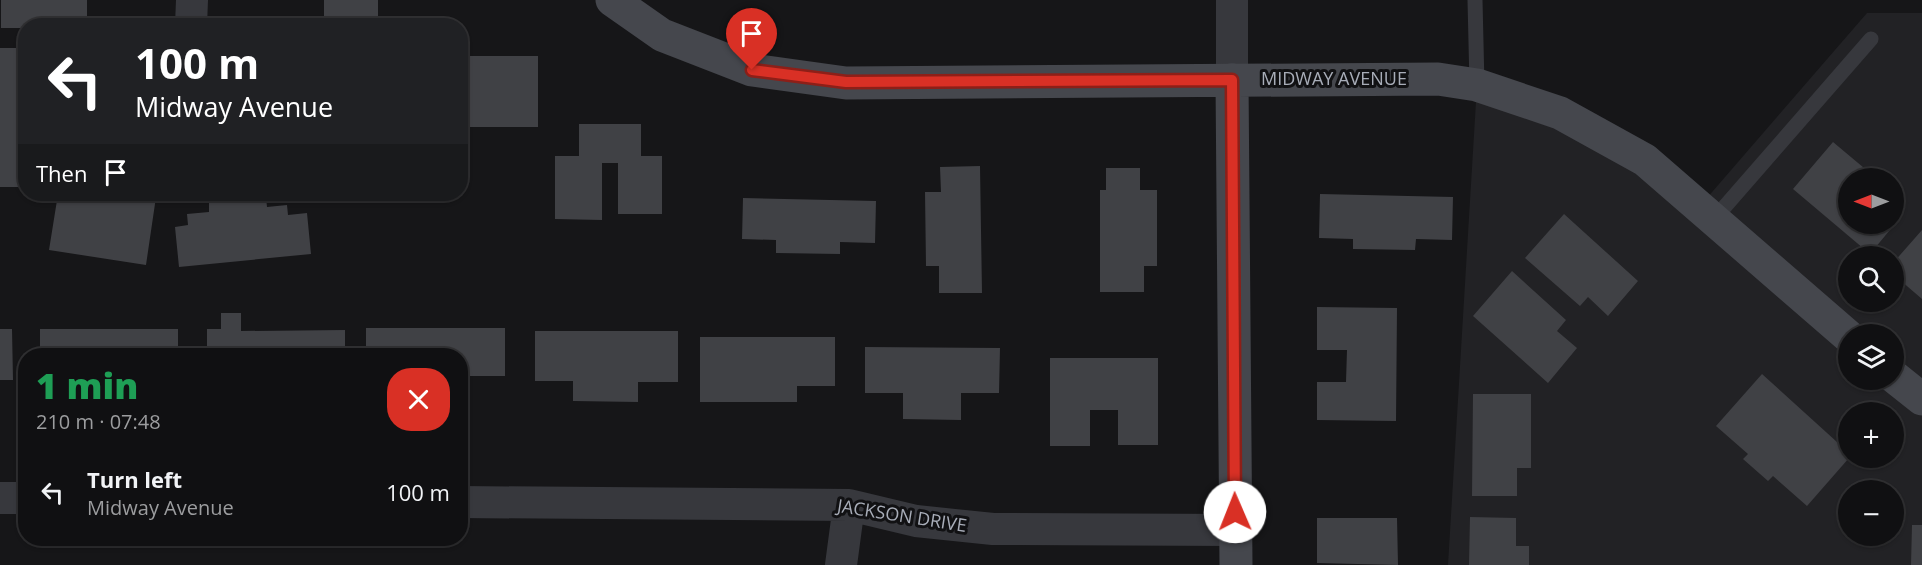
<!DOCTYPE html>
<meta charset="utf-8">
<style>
:root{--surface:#101012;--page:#19191b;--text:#f1f3f6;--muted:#9c9d9f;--line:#303032}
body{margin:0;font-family:"Open Sans",sans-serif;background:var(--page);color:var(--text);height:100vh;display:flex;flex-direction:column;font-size:22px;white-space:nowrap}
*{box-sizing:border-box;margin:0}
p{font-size:20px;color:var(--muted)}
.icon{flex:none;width:33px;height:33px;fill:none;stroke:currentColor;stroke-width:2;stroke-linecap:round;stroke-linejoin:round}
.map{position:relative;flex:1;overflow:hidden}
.drawer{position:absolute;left:18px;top:348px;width:450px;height:198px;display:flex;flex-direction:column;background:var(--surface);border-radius:24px;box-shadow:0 2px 4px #0004,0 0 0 2px var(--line)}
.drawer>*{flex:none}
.guide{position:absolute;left:18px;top:18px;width:450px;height:183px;border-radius:24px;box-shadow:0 2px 4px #0004,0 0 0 2px var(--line);background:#202124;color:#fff;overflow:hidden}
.needle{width:39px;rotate:270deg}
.controls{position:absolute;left:1838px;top:168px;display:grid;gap:12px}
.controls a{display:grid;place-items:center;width:66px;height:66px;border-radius:50%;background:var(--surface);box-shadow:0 2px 4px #0004,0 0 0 2px var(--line);font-size:30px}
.pin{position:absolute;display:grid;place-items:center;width:51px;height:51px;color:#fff;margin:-62px -26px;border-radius:50% 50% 50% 0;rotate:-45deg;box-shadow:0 0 6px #0007}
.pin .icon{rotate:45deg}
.me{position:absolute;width:66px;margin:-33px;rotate:359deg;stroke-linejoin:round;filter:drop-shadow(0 0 4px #0008)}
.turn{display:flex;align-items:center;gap:21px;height:126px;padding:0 18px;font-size:27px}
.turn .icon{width:78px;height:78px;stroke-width:2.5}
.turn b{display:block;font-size:42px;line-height:51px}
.then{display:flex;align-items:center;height:57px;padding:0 18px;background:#0003;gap:12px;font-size:22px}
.round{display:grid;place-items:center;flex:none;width:63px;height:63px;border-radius:24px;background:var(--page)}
.head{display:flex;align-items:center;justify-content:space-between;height:102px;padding:0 18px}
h1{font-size:36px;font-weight:800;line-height:45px;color:#1e9e55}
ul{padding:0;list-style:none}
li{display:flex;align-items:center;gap:18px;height:84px;padding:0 18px}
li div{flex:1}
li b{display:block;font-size:22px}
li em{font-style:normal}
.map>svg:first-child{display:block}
.built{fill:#222225;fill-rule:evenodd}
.building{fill:#404145}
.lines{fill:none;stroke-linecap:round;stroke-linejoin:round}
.lane{stroke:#37383d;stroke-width:15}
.street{stroke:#37383d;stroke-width:32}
.secondary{stroke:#45474d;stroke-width:33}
.route-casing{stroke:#8d1f18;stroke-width:15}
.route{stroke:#d93025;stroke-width:10}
.labels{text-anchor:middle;stroke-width:6;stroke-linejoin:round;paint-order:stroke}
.street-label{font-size:18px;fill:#a8adb8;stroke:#111113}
</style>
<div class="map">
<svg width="1922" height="565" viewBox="0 0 1922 565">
<rect width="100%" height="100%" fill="#161618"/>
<path class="built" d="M1867 13H1922V565H1448L1477 85 1700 206ZM1848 178H1893V224H1848ZM1848 256H1893V302H1848ZM1848 334H1893V380H1848ZM1848 412H1893V458H1848ZM1848 490H1893V536H1848Z"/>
<path class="building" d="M1 0H87V26H26V28H1Z
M324 0H378V26H298V23H324Z
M0 48H26V187H0Z
M460 56H538V127H460Z
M579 124H641V156H662V214H618V163H602V220L555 219V156H579Z
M1833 142 1876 178H1848V224H1893V215L1899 219 1870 254 1793 189Z
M980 166 982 293H939V266H926L925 192H941L940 167Z
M1106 168H1140V190H1157V266H1144V292H1100V190H1106Z
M58 194H132L156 197 146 265 49 250Z
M1320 194 1453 197 1452 240 1416 239 1415 250 1353 249V239L1319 238Z
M266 197 267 207 287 205 288 215 307 213 311 254 179 267 175 227 188 225 187 214 209 212V203Z
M743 198 876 201 875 243 840 242V254L776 253V240L742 239Z
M1564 214 1638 281 1608 316 1588 297 1580 306 1525 258Z
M1922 230V299L1893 274V263Z
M1512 271 1566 320 1557 331 1577 348 1548 383 1473 316Z
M1317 307 1397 308 1396 421 1317 420V382H1346L1347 350H1317Z
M221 313H241V331L345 330V356H207V329H221Z
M366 328H505V376H470V402H460V356H366Z
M0 329H12L13 380H0Z
M40 329H178V356H40Z
M535 331H678V382H638V402L573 401V381H535Z
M700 337H835V386H797V402H700Z
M865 347 1000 348 999 393H961V420L903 419V393H865Z
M1050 358H1158V445H1118V410H1090V446H1050Z
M1762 374 1848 452V458H1849L1807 506 1773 476 1768 481 1743 459 1748 454 1716 426Z
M1473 394H1531V468H1517V496H1472Z
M1470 517 1516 518V546H1529V565H1469Z
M1317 518H1397L1398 565 1317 563Z
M1912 525H1922V565H1911Z"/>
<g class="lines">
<path class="lane" d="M1475 0 1477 85
M1714 219 1871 39"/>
<path class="street" d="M1232 0V80
M191 26 192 0
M0 498H26
M460 502 849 505 916 521 993 529 1235 530
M841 565 849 505"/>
<path class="secondary" d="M612 0 662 35 752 70 846 83 1438 79 1477 85 1560 113 1645 160 1848 336
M1232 80 1236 565
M1893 376 1922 399"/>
</g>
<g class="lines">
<defs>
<path id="route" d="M752 70 846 82 1232 80 1235 512"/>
</defs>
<use href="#route" class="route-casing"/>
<use href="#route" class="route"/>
</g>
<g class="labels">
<g class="street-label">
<text x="1334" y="85">MIDWAY AVENUE</text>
<text transform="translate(902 516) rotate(9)" y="6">JACKSON DRIVE</text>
</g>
</g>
</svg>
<div class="controls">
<a><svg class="needle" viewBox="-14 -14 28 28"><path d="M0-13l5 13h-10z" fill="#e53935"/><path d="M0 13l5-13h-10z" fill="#9c9d9f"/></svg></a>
<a><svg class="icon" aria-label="search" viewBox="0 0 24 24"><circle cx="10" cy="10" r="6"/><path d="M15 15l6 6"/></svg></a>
<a><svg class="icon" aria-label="layers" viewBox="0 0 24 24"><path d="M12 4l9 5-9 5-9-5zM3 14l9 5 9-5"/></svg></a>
<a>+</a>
<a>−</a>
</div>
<div class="pin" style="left:752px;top:70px;background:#d93025"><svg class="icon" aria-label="arrive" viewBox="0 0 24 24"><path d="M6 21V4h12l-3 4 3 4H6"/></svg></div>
<svg class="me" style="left:1235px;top:512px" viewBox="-20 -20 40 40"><circle r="19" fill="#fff"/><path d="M0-13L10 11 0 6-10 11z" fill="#d93025"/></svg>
<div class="guide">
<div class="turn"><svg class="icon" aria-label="left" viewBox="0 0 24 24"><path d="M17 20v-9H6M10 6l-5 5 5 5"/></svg><div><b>100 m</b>Midway Avenue</div></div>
<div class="then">Then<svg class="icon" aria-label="arrive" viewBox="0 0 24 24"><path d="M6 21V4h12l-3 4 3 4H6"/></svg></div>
</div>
<section class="drawer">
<div class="head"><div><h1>1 min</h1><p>210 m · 07:48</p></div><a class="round" style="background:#d93025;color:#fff"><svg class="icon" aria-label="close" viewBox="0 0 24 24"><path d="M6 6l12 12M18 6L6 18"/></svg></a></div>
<ul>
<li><svg class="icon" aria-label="left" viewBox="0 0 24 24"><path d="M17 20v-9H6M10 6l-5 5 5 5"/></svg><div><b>Turn left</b><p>Midway Avenue</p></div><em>100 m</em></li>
</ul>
</section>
</div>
